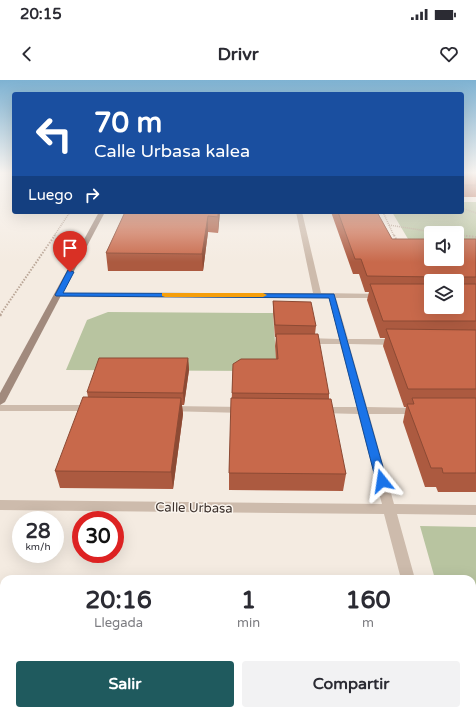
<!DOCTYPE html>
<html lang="es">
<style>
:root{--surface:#fff;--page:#f2f2f3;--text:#2b2b33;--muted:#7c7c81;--accent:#1f5a5e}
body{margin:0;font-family:"Varela Round",sans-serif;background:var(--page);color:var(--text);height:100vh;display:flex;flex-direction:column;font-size:15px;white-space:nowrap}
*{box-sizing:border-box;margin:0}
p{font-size:13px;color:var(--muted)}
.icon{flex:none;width:22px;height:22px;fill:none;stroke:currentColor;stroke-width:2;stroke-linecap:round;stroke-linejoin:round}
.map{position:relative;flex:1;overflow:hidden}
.sheet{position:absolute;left:0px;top:495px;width:476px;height:140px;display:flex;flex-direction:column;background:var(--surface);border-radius:12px 12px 0 0;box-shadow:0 4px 16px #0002}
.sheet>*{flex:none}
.hud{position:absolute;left:12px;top:12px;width:452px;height:122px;border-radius:4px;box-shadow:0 4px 16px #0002;background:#1a4fa0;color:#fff;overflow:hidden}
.tools{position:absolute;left:424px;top:146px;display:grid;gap:8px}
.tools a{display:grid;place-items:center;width:40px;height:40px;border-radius:4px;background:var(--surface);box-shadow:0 4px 16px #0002;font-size:20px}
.speed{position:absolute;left:12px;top:431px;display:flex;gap:8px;font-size:20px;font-weight:700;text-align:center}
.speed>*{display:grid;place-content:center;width:52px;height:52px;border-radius:50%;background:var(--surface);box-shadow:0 4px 16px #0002;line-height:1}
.speed small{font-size:10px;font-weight:400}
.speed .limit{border:6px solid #d22;background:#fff;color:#111}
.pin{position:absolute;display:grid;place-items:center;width:34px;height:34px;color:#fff;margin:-41px -17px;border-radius:50% 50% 50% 0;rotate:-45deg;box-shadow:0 0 4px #0007}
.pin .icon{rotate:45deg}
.me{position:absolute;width:44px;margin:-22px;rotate:345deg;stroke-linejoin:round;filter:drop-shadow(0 0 3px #0008)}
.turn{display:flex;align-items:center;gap:14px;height:84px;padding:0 16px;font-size:18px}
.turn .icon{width:52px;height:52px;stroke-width:2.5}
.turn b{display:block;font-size:28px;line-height:34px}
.then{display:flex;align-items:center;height:38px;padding:0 16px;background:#0003;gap:8px;font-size:15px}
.eta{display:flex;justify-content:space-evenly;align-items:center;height:68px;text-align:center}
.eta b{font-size:24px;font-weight:700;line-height:28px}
.primary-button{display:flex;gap:8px;margin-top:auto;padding:8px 16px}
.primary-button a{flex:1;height:46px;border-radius:4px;background:var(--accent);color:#fff;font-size:16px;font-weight:700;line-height:46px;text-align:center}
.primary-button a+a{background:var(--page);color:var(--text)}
.status{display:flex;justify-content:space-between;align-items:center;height:28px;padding:0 20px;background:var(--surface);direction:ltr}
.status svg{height:11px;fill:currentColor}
header{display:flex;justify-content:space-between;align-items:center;height:52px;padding:0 16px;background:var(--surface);font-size:18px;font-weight:700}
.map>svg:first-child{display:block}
.green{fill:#b8c4a0}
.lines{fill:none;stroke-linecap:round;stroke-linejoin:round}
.path-far2{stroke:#b9a596;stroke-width:1.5;stroke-dasharray:1 1;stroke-linecap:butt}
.path-far1{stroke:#b9a596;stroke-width:2;stroke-dasharray:1.5 1.5;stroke-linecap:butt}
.path{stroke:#b9a596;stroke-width:2.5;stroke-dasharray:2 2;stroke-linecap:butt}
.street{fill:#cdbbac;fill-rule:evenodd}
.secondary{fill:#a18a7d;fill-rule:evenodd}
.wall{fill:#ac5a40;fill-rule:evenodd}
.shaded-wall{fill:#8c4a34}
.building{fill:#c8694b;stroke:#8c4a34}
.route{fill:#1a73e8;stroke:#114b97}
.slow{fill:#f59e0b}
.labels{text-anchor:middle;stroke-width:3;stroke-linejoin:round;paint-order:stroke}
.near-street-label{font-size:13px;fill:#3b302b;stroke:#fbf5ee}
</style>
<div class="status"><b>20:15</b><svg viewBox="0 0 49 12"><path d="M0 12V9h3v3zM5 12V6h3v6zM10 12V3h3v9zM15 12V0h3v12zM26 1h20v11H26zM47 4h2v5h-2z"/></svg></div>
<header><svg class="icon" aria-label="back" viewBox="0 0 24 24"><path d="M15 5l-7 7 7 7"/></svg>Drivr<svg class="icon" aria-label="heart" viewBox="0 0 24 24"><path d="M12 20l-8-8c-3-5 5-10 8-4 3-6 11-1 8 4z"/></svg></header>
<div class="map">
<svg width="476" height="635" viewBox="0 0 476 635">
<rect width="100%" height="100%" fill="#f4ebe1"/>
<path class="green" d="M462 122H476V164H457V153H431V164H411L392 132H462Z
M108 232 273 233 277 291 66 290 87 240Z
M420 446 476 447V635H473L472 631V499H435Z"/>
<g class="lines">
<path class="path-far2" d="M462 128 476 133
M383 132 394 156
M389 145 439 153
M457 155 462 156
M54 156 70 132"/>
<path class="path-far1" d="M394 155 397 161
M457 155 476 157
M0 235 55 155"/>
<path class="path" d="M0 236 1 234"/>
<path class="street" d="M296 132H302L321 213 381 214 385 216 381 218H336L348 259H397L401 262 397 265 349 264 367 327 418 328 423 331 418 334H369L394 424 476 425V435L397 434 415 499H401L384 434 0 430V420L382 424 358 334 320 333 315 330 320 327H357L340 264H307L303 261 307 258 339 259 329 218 58 217 54 215 58 213H313Z
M0 325H92L97 328 92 331H0Z
M170 326 244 327 249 330 244 333 166 331 165 329Z
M434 631H452L453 635H435Z"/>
<path class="secondary" d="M99 132H105L5 322 0 325V313Z"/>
</g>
<path class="wall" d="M462 93H476V117H462Z
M125 132H220L218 153 208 152 203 191H108L106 173Z
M331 132H377L392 159H476V412H438L436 407H425L403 342 406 327H404L383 266 385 258H380L367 220 369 212H365L359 194H353ZM431 201H457L431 227Z
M273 221 316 246 315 254 329 314V319L346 394 343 411 229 410V393L233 284 276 279 275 266 276 257H275L273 232Z
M188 278 189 290 184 325H182L183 334 173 409 60 408 55 391 88 317 87 312Z"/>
<path class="shaded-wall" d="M218 132H220L218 153Z
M208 136V152L203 191 202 174Z
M188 278 189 290 184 325 183 313Z
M181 318 183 334 173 409 171 392Z
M137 631H143V635H137Z"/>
<path class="building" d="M462 93H476V105H462Z
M125 132H218V137L208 136 202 174 106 173Z
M338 132H377L392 159H431V179H457V159H476V197H460V202L461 204H476V241H383L370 204H431V227H457V201H436V197L367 196 361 179H355Z
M273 221 311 222 316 246 275 245Z
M386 249 476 250V309H408Z
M276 254H318L329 314 232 313 233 284 241 279H278Z
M99 278H188L183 313 87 312Z
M83 317 181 318 171 392 55 391Z
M231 318 331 319 346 394 229 393Z
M412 318H476V393H443L442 388H431L407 324H414Z
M0 578H4V631H137V635H0Z
M222 631H391L392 635H222Z"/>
<linearGradient id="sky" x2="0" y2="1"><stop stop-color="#7eb2d2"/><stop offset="0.51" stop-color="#faf6f2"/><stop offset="1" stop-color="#faf6f2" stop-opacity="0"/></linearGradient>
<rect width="476" height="182" fill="url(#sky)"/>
<path class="route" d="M68 190 74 192 63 213 334 214 387 401 385 404H378L376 401 329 218 56 216 55 215Z"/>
<path class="slow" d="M162 213H263L267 215 263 217H165L162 216Z"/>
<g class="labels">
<g class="near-street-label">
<text transform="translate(194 427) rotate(1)" y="5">Calle Urbasa</text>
</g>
</g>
</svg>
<div class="tools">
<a><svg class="icon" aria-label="sound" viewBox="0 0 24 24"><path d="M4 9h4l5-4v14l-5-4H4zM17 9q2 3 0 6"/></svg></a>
<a><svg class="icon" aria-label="layers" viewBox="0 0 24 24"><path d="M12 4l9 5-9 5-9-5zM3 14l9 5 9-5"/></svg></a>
</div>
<div class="speed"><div>28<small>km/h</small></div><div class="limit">30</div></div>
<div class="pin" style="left:70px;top:192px;background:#d93025"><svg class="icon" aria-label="arrive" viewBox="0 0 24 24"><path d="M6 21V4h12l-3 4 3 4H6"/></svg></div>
<svg class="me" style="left:382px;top:401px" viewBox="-20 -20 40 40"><path d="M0-17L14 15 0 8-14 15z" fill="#1a73e8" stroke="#fff" stroke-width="4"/></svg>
<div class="hud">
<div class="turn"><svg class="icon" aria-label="left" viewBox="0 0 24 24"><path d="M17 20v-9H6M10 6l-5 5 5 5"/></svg><div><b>70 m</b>Calle Urbasa kalea</div></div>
<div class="then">Luego<svg class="icon" aria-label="right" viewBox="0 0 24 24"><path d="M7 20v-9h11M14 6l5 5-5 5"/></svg></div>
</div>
<section class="sheet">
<div class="eta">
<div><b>20:16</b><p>Llegada</p></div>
<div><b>1</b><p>min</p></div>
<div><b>160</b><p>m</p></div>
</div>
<div class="primary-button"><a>Salir</a><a>Compartir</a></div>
</section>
</div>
